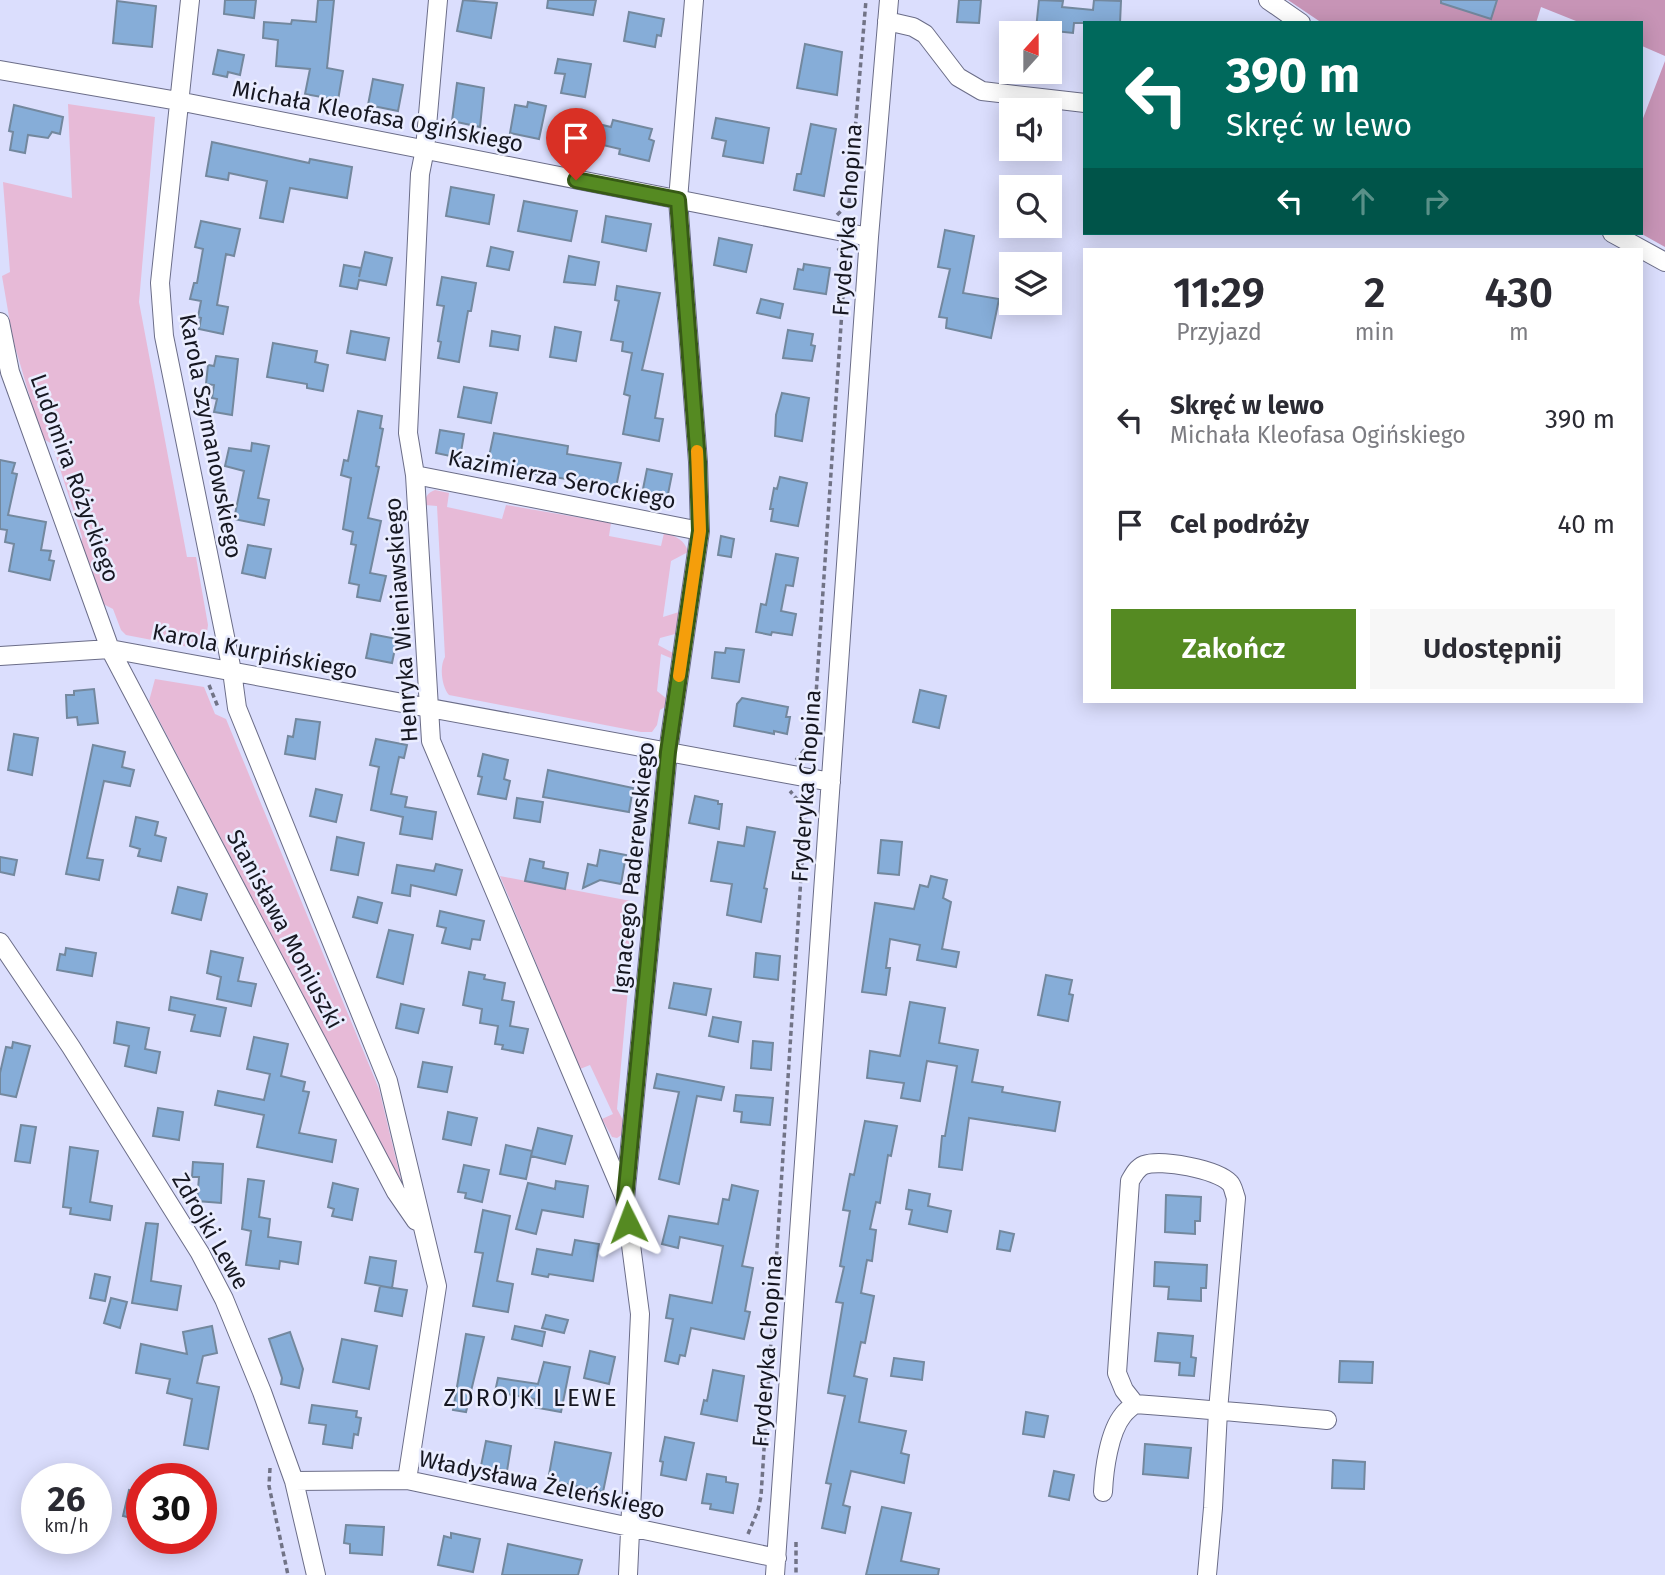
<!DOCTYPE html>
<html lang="pl">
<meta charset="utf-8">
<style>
:root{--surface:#fff;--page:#f7f7f7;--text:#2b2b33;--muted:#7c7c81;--accent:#558a22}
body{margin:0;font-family:"Fira Sans",sans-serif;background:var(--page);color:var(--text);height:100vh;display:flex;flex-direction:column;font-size:26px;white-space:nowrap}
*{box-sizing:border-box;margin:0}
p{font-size:23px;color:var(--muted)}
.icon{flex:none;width:38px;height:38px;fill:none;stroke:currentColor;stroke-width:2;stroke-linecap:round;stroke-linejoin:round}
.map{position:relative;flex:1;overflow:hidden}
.drawer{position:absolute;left:1083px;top:248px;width:560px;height:455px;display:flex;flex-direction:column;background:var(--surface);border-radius:0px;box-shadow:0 4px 18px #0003}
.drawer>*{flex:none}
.banner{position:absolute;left:1083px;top:21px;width:560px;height:214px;border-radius:0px;box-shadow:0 4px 18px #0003;background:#00695c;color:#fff;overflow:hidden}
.needle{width:46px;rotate:21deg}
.controls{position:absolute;left:999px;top:21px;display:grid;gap:14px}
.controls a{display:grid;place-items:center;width:63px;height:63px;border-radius:0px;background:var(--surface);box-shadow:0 4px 18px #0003;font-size:35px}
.speed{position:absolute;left:21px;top:1463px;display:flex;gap:14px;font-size:35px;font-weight:700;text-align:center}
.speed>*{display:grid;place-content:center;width:91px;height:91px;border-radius:50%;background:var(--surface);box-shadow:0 4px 18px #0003;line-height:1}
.speed small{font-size:18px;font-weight:400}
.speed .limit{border:10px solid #d22;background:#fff;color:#111}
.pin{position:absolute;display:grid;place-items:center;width:60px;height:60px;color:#fff;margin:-72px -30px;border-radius:50% 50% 50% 0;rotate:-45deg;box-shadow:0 0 7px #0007}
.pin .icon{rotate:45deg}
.me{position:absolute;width:77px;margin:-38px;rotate:357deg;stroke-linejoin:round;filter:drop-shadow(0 0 5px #0008)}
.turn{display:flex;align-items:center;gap:24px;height:147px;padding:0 28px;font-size:32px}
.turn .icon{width:91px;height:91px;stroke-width:2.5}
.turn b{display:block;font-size:49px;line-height:60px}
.lanes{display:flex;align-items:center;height:66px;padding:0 28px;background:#0003;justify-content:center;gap:35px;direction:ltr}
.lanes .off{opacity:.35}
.eta{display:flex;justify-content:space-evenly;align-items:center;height:119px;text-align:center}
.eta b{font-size:42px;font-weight:600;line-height:49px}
.primary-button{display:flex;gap:14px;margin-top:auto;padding:14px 28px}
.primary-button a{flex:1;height:80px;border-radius:0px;background:var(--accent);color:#fff;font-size:28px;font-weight:600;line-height:80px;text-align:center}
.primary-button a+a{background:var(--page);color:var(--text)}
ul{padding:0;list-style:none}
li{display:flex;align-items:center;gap:21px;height:105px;padding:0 28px}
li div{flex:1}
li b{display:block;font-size:26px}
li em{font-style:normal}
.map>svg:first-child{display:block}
.green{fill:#e7bad7}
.forest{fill:#c794b6}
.building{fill:#86add8;stroke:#73889e;stroke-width:2}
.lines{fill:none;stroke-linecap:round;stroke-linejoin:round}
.minor-casing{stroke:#6b6d88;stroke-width:20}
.path{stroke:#717386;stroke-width:3.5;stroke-dasharray:5 3.5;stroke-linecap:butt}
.minor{stroke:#fff;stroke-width:18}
.route-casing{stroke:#375a16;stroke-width:18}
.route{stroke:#558a22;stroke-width:12}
.slow{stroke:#f59e0b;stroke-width:12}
.labels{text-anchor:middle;stroke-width:5;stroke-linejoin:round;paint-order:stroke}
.street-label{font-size:23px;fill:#161721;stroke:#eaedff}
.neighbourhood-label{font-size:24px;letter-spacing:2px;fill:#161721;stroke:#eaedff}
</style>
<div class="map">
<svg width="1665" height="1575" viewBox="0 0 1665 1575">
<rect width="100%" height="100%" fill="#dbdefd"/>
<path class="green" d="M68 104 155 117 139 302 187 557H196L208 625 206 639 199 649 126 635 121 630 113 609 103 604 81 545 82 537 52 444 42 438 13 340 2 276 10 272 3 182 72 198Z
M435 490 449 493 447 507 502 519 506 505 611 523 609 536 661 546 664 533C676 536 685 540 688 552L671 561 663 617 679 612 675 634 660 638 658 645 673 653V659L661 654 657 691 667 699 668 705 660 710 657 725 652 732H641L449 695C442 687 439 667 445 657L437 506 425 505C425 497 427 493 435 490Z
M155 679 204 687 215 714 226 719 379 1089 402 1184 149 701Z
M500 876 636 902 617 1109 623 1120V1134L617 1138 612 1137 602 1119 613 1114 590 1065 580 1069Z"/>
<path class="forest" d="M1288 0H1665V56L1642 46V23H1581L1541 7 1536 23H1322Z
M1665 61V247L1640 233 1642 121Z"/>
<path class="building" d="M225 0H256L254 18 224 14Z
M318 0H334L327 68 343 71 338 100 305 94 310 69 276 66 278 40 263 38 264 22 291 24 292 20 316 22Z
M463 0 497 3 491 38 457 31Z
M548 0H596L593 15 547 8Z
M959 0H981L979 23 957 22Z
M1039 0 1063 1 1062 7 1093 10 1094 0 1121 1 1120 23H1074L1073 33 1036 29Z
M1441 0H1497L1491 19 1441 3Z
M117 1 156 6 152 47 113 43Z
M629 12 664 19 661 36 657 35 655 47 624 41Z
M805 44 842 52 837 95 797 88Z
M218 50 244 55 240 75 228 72 227 77 213 74Z
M558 59 591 64 585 97 561 93 565 74 555 73Z
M373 79 403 85 398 111 368 105Z
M457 83 484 88 480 127 452 121Z
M528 102 546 106 539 139 510 133 515 105 527 107Z
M14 105 63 117 60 134 52 132 48 138 28 135 25 153 10 150 13 132 9 131Z
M573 118 611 127 613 120 652 129 649 139 654 141 649 161 619 154 620 149 569 137Z
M716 118 769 128 763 163 723 156 726 141 712 138Z
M811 124 836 129 824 196 794 190 797 174H801Z
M212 142 309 163 310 159 352 167 347 198 290 188 283 222 260 218 267 181 229 173 228 180 206 176Z
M451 187 494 195 489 224 446 216Z
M524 201 577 211 571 241 518 231Z
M606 216 651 224 646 251 602 242Z
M201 221 240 229 234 256 226 254 217 305 228 307 223 334 199 329 201 318 198 317 201 301 190 299 194 283H197L203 249 195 247Z
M945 230 974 236 963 293 999 299 991 338 946 328 947 318 939 317 950 269 938 267Z
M719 238 752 245 746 272 714 265Z
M491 247 513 252 509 270 487 266Z
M365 252 392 258 386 285 359 280 357 289 340 286 344 265 361 268 359 277Z
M569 256 599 262 595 285 564 282Z
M804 264 830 268 826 294 794 289 798 269 803 270Z
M442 277 476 283 471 311H468L459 362 438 358 441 342 438 341 444 306 437 305Z
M617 286 660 293 642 370 663 374 655 418 663 419 659 441 623 434 630 396 624 394 632 353 622 351 623 342 611 340 619 301 615 300Z
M761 299 783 304 780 318 757 313Z
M555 327 581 332 576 361 550 357Z
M788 330 813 334 811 345 815 346 812 361 783 358Z
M351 331 389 338 385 360 347 353Z
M492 331 520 336 518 350 490 346Z
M273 343 317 351 315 362 328 365 323 391 307 388V384L267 377Z
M216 356 238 359 232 415 214 412 217 399 212 398 214 385 206 384 208 365 214 366Z
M464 387 497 393 491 423 458 417Z
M782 393 809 398 802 441 775 436 776 415Z
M358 411 382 416 380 428 383 429 376 466 379 467 368 518 381 521 370 573 386 576 380 601 357 597 359 585 349 583 356 545 351 544 353 532 343 529 351 478 341 475 344 460 348 461Z
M440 430 464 434 460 458 436 453Z
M494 433 568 446 567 454 621 463 616 487 487 466Z
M252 443 269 446 258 498 269 500 264 525 234 519 244 471 225 466 229 448 251 451Z
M0 460 15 463 12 473 17 474 8 515 46 522 41 550 51 551 49 560 54 561 50 580 9 571 14 544 5 542 7 530 0 529Z
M647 469 672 474 667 499 642 494Z
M780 477 807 483 798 526 771 521 773 509H770L774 488 777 489Z
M721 536 734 539 731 557 718 555Z
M248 545 271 549 265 578 242 573Z
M776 554 798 558 793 586 786 585 781 611 796 614 792 635 772 632 771 635 756 632 761 604 766 605Z
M371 634 397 639 392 663 366 658Z
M726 648 744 650 739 682 712 678 715 652 725 653Z
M94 689 98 723 78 725 77 717 67 718 66 695H74V691Z
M920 690 946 696 939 728 913 722Z
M742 698 788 707 786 717H790L787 734 774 731V734L734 726 737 704Z
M296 719 320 722 315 759 285 754 288 736 293 737Z
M14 734 38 738 32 775 8 770Z
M376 739 407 745 404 758 399 757 391 794 407 797 405 807 436 812 432 839 400 834 403 817 371 810 379 767 370 765Z
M93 745 125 752 122 767 134 770 130 786 104 781 87 858 103 860 99 880 66 874Z
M483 754 508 760 504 779 510 781 506 799 478 794 482 777 478 776Z
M548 770 633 788 629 812 543 797Z
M316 789 342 795 336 822 310 816Z
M695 796 718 801V804H722L719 829 689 823Z
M517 798 543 802 540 822 514 818Z
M136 817 158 822 155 835 166 838 161 861 138 856 140 849 130 846Z
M747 827 775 832 764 888 767 889 761 922 727 915 732 884 711 881 718 842 744 846Z
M337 837 364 843 358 875 331 870Z
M881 840 902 842 899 875 878 873Z
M600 850 626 855 621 884 600 880 583 888 588 864 597 866Z
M0 857 17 860 14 875 0 872Z
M530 859 544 862 543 868 568 873 565 889 525 881Z
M436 864 462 870 456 895 411 885 410 896 392 893 397 865 434 871Z
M931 876 947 880 943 898 951 902 942 949 959 952 956 967 917 960 920 945 890 939 886 968H890L886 995 862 992 875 903 914 909 920 885 928 887Z
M178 887 207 894 201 920 172 913Z
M358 897 382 903 377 923 353 917Z
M440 911 484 921 480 940 472 939 470 949 442 943 446 928 437 926Z
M389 930 413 935 403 984 377 977Z
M66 948 96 953 92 976 57 970 60 954 65 955Z
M211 951 243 958 238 981 256 984 251 1006 217 999 221 977 207 973Z
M756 953 780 956 778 980 754 977Z
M469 972 485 975 484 979 505 983 502 1000 514 1002 510 1026 528 1029 523 1053 502 1049 503 1045 495 1044 498 1026 480 1023 482 1009 463 1005Z
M1046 975 1072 980 1069 994 1073 995 1068 1021 1038 1015Z
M674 983 711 989 706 1015 669 1008Z
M171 997 226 1008 220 1036 191 1031 195 1015 169 1010Z
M910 1002 945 1008 939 1043 978 1050 972 1082 1003 1087 1002 1092 1060 1102 1055 1131 969 1118 962 1170 939 1167 942 1136H945L957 1066 927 1061 920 1101 901 1098 904 1083 867 1078 870 1051 900 1056Z
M401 1004 424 1009 418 1033 396 1028Z
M713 1017 741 1022 738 1042 709 1036Z
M117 1022 149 1028 145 1049 160 1052 156 1073 125 1066 129 1046 114 1043Z
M254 1037 288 1044 281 1076 305 1082 303 1091 309 1092 299 1133 336 1140 332 1162 257 1147 264 1115 215 1105 218 1091 264 1100 270 1074 247 1069Z
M753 1041 773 1043 771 1070 751 1068Z
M13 1042 30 1046 16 1097 0 1094V1073L6 1047 12 1048Z
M423 1062 452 1067 447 1092 418 1087Z
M657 1074 724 1087 721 1100 697 1096 679 1184 659 1179 679 1092 654 1088Z
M736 1095 773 1098 770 1125 741 1122 742 1112 734 1111Z
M158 1108 183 1112 179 1140 153 1136Z
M448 1112 477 1118 471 1145 443 1139Z
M865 1121 897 1126 891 1156 888 1155 880 1203 876 1202 870 1229 876 1230 872 1261 867 1260 861 1293 874 1296 865 1343 861 1342 854 1376 867 1379 859 1422 906 1431 901 1453 909 1455 904 1483 851 1471 843 1505 850 1507 845 1533 822 1528 831 1484 826 1483 845 1396 828 1393 843 1303 836 1302 844 1267 840 1266 850 1211 843 1210 850 1174 854 1175Z
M21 1125 36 1127 30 1163 15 1161Z
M538 1128 572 1136 565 1164 531 1156Z
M506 1145 532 1151 526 1179 500 1174Z
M70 1147 98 1151 90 1202 112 1206 110 1220 70 1214 71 1208 63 1207Z
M193 1162 223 1164 221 1203 197 1201 199 1177H192Z
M464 1165 489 1170 482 1202 465 1198 466 1193 458 1192Z
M248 1179 264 1181 259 1217 270 1219 268 1237 301 1242 298 1264 280 1261 279 1269 246 1265 251 1231 242 1229Z
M556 1181 588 1186 583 1217 542 1210 536 1234 516 1229 528 1183 555 1189Z
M333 1183 358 1189 352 1220 332 1216 334 1209 328 1207Z
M732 1185 758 1191 742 1266 753 1268 745 1311 750 1312 744 1339 691 1328 685 1356 680 1355 678 1364 665 1361 673 1319 666 1318 670 1295 712 1303 723 1246 680 1237 678 1248 662 1244 669 1216 718 1224 723 1199 729 1200Z
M909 1190 930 1194 928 1206 951 1211 947 1232 909 1224 912 1210 906 1209Z
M1166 1195 1201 1197 1200 1221H1195V1234L1165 1232Z
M483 1210 510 1216 497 1281 513 1284 508 1312 473 1306 483 1253 475 1252Z
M146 1223 158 1224 151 1281 181 1286 177 1310 132 1303Z
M1000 1231 1014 1234 1010 1251 997 1249Z
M575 1240 599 1244 593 1281 549 1274 548 1277 532 1274 537 1249 572 1255Z
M370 1257 396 1261 392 1288 365 1283Z
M1155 1262 1207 1265 1206 1288H1201V1301L1168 1299 1169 1287 1154 1286Z
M95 1274 110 1277 105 1301 90 1298Z
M380 1286 407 1290 402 1316 375 1311Z
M111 1298 127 1302 120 1328 104 1323Z
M546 1315 568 1320 564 1333 542 1328Z
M212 1326 217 1353 203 1356 197 1383 219 1387 208 1449 184 1445 192 1399 167 1393 170 1379 136 1373 141 1344 187 1354 183 1332Z
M515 1326 545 1332 542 1346 512 1339Z
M290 1332 303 1369 299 1388 281 1384 282 1378 269 1339Z
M1158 1333 1193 1336 1191 1357 1196 1358 1194 1376 1179 1375 1180 1363 1155 1361Z
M466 1334 484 1337 466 1412 453 1410Z
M342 1339 377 1346 369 1389 333 1382Z
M590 1351 615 1357 609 1384 584 1378Z
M894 1358 924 1362 922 1380 891 1376Z
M1340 1361 1373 1362 1372 1383 1339 1382Z
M544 1362 570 1367 561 1412 533 1407 535 1399 495 1392 498 1378 538 1384Z
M713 1370 744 1376 737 1421 701 1414 704 1400 707 1401Z
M312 1405 357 1411 356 1417 361 1418 358 1435 354 1434 352 1448 323 1444 326 1425 309 1423Z
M1026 1412 1048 1416 1044 1437 1023 1434Z
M665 1437 694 1443 686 1480 661 1475 663 1462 660 1461Z
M486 1441 511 1446 507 1471 481 1466Z
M555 1442 611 1453 603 1492 548 1480Z
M1145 1444 1191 1448 1188 1478 1143 1474Z
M1333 1460 1365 1462 1364 1489 1332 1488Z
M1054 1471 1074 1475 1069 1500 1049 1496Z
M707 1474 726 1477V1482L738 1484 733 1513 710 1509 711 1504 702 1503Z
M129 1490 142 1493 140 1520 123 1516Z
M882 1507 911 1513 901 1561 939 1569 938 1575H866Z
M346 1525 384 1527 382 1555 350 1553V1544L344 1543Z
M451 1533 480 1539 473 1572 438 1565 444 1536 451 1538Z
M508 1544 582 1560 578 1575H502Z"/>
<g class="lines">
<defs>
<path id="minor" d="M190 0 160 283 164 336 232 671 237 708 388 1081 437 1286 407 1480
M438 0 425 149 420 174 408 433 415 475 431 741 624 1196
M1268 0 1301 23
M887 21 913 27 925 34 958 77 982 91 1085 103
M0 70 178 101 869 237
M1612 233 1665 262
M0 322 10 372 110 649 396 1192 416 1221
M415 475 700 531
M0 656 110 649 831 782
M0 942 71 1047 200 1253 224 1299 262 1392 294 1481 316 1575
M294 1481 407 1480 777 1558
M1103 1492C1104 1470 1109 1432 1123 1415 1126 1411 1131 1407 1135 1404
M628 1575 640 1314 625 1199 668 752 700 531 698 462 678 200 694 0
M775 1575 869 237 889 0
M1207 1575 1213 1508 1218 1411 1236 1198C1234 1193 1233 1186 1230 1183 1217 1169 1161 1159 1144 1165 1137 1168 1134 1174 1130 1181L1117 1373 1124 1390 1135 1404C1199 1409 1263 1414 1327 1420"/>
</defs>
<use href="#minor" class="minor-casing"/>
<path class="path" d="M837 215 849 203 866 0
M209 685 218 707
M796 760 813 739 845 266 844 257 838 248
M270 1468 269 1486 288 1575
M748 1534 758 1510 761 1496 805 815 802 805 790 791
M796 1542V1575"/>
<use href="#minor" class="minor"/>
</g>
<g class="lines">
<defs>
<path id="route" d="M576 180 678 200 698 462 700 531 668 752 625 1199 628 1222"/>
</defs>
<use href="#route" class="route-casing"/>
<use href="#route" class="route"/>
<path class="slow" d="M679 676 700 531 697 451"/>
</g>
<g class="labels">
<g class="street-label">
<text transform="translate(378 116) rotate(11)" y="8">Michała Kleofasa Ogińskiego</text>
<text transform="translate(847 220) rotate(-86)" y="8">Fryderyka Chopina</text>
<text transform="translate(211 436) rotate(79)" y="8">Karola Szymanowskiego</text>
<text transform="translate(75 478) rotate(70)" y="8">Ludomira Różyckiego</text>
<text transform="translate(562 479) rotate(11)" y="8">Kazimierza Serockiego</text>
<text transform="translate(401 620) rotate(-94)" y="8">Henryka Wieniawskiego</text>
<text transform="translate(255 651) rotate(11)" y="8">Karola Kurpińskiego</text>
<text transform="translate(806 786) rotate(-86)" y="8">Fryderyka Chopina</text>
<text transform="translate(633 868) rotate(-84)" y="8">Ignacego Paderewskiego</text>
<text transform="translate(285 929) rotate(62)" y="8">Stanisława Moniuszki</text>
<text transform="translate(211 1231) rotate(60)" y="8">Zdrojki Lewe</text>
<text transform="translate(767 1351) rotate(-86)" y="8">Fryderyka Chopina</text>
<text transform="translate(542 1484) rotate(12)" y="8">Władysława Żeleńskiego</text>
</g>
<g class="neighbourhood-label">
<text x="531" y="1406">ZDROJKI LEWE</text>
</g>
</g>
</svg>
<div class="controls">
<a><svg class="needle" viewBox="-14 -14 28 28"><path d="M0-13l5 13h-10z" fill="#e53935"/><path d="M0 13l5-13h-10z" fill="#7c7c81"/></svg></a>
<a><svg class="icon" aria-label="sound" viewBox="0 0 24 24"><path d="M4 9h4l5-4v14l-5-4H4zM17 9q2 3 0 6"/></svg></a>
<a><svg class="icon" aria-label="search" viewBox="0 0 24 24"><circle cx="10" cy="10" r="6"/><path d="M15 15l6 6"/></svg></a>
<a><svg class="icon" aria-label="layers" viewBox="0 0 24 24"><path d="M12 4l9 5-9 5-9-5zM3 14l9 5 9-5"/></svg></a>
</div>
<div class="speed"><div>26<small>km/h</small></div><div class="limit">30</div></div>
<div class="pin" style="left:576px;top:180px;background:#d93025"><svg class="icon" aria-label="arrive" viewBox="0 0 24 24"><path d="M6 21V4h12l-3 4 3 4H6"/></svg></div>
<svg class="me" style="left:628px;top:1222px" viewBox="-20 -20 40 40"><path d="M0-17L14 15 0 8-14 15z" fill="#558a22" stroke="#fff" stroke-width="4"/></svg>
<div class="banner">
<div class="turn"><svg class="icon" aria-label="left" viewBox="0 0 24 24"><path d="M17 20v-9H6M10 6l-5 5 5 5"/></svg><div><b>390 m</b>Skręć w lewo</div></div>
<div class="lanes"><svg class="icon" aria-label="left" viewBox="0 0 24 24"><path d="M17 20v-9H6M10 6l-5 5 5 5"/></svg><svg class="icon off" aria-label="ahead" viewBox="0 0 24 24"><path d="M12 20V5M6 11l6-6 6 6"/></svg><svg class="icon off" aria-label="right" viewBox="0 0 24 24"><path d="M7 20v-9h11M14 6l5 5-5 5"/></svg></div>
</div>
<section class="drawer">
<div class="eta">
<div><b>11:29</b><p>Przyjazd</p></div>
<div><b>2</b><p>min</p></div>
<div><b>430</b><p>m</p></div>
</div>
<ul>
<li><svg class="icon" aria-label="left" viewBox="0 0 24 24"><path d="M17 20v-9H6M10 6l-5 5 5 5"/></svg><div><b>Skręć w lewo</b><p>Michała Kleofasa Ogińskiego</p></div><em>390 m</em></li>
<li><svg class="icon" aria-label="arrive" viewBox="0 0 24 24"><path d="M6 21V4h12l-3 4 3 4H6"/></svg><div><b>Cel podróży</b></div><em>40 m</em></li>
</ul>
<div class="primary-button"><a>Zakończ</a><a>Udostępnij</a></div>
</section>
</div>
